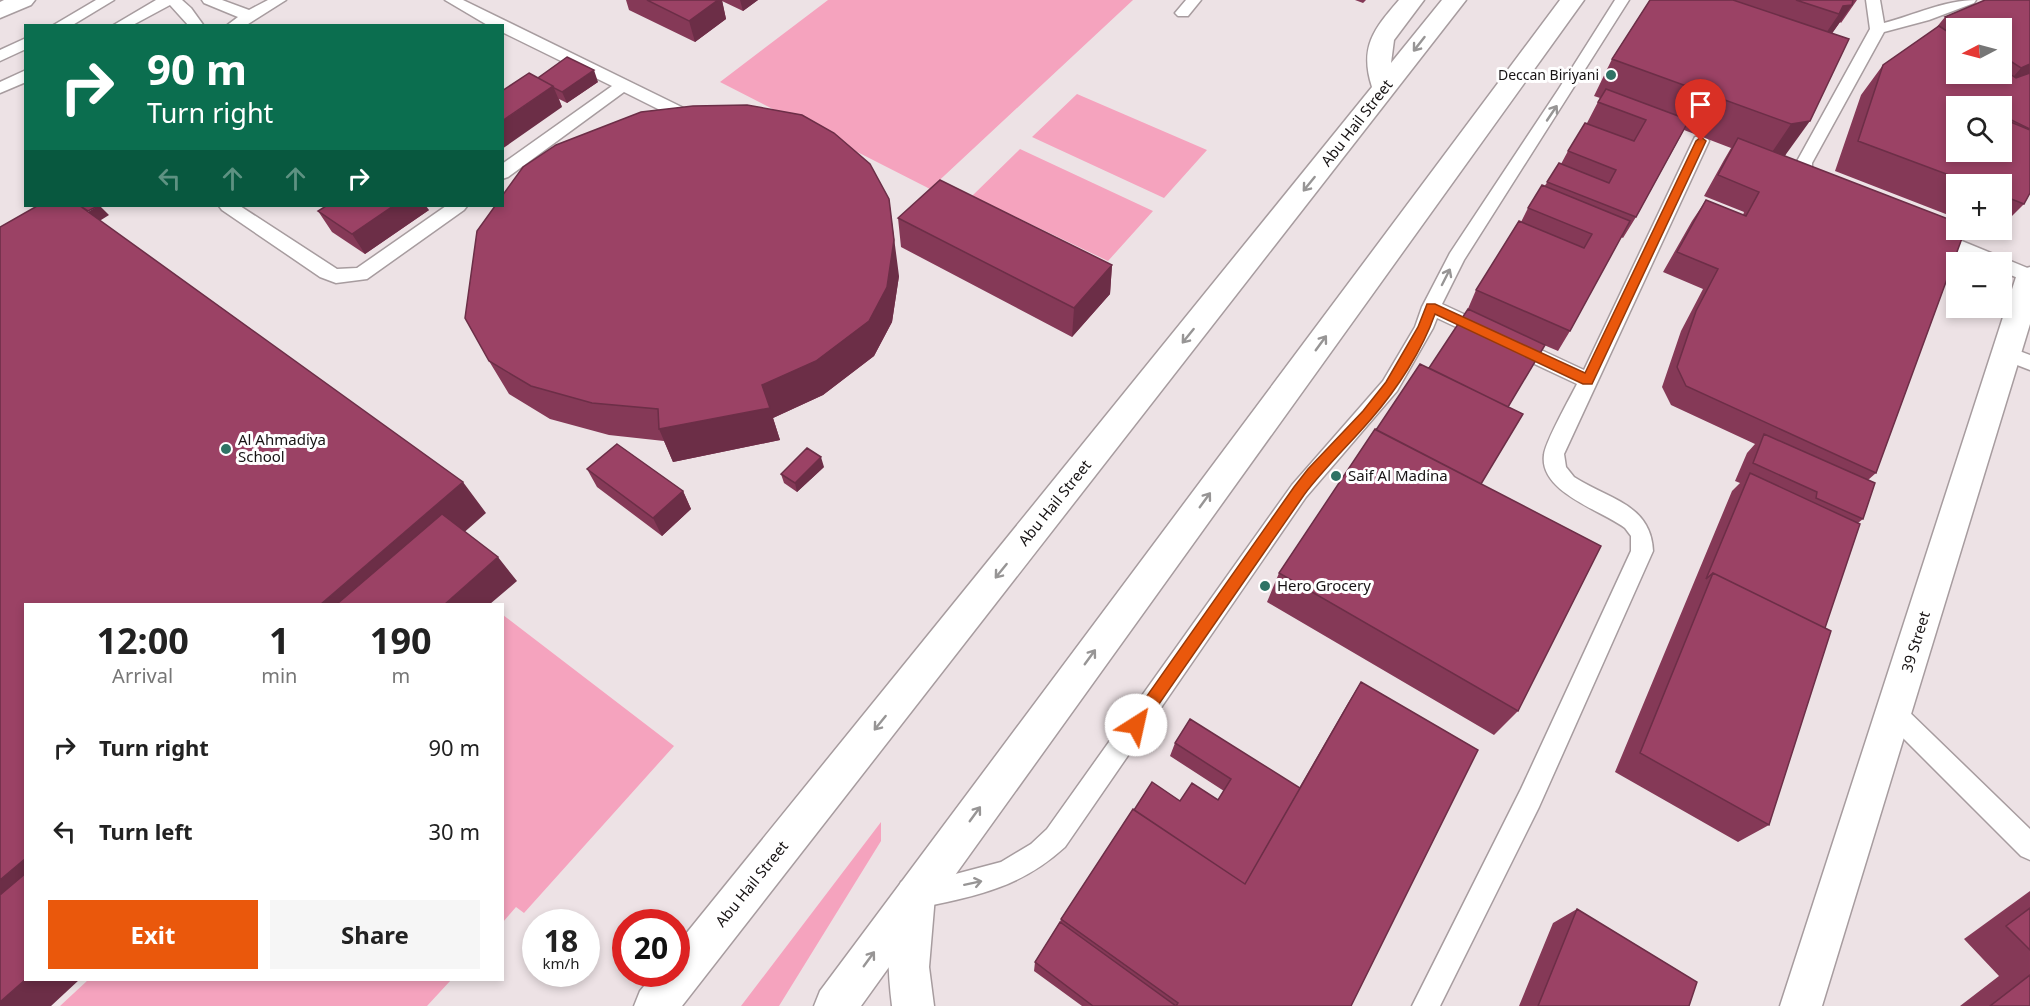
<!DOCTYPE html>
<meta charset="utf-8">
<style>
:root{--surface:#fff;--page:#f6f6f6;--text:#222;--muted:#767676;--accent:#ea580c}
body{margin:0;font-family:"Noto Sans",sans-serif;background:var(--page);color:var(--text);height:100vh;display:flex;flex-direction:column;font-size:22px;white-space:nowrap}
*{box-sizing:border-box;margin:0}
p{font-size:20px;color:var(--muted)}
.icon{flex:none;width:33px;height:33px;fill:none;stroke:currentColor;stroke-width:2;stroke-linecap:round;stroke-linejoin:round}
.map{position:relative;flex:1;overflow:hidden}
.details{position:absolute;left:24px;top:603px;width:480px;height:378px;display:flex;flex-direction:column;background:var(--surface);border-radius:0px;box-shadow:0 3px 9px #0003}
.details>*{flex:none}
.banner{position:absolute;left:24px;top:24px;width:480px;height:183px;border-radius:0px;box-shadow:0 3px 9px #0003;background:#0b6e4f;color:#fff;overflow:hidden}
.needle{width:39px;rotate:264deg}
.controls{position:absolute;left:1946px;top:18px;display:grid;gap:12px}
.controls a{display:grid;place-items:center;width:66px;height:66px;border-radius:0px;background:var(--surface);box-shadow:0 3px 9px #0003;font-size:30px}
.speed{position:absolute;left:522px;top:909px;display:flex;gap:12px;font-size:30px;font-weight:700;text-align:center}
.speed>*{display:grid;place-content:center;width:78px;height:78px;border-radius:50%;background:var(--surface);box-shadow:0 3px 9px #0003;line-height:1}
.speed small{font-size:15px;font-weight:400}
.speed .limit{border:9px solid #d22;background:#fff;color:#111}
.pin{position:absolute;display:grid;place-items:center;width:51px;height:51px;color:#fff;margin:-62px -26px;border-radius:50% 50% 50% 0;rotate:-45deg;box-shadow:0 0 6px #0007}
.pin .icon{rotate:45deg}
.me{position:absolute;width:66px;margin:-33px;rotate:35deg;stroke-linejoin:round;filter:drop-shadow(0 0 4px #0008)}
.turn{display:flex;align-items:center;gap:21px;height:126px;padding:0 24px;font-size:27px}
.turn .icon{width:78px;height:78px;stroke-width:2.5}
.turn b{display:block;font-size:42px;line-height:51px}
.lanes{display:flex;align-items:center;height:57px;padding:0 24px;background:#0003;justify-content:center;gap:30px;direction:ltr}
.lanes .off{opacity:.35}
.eta{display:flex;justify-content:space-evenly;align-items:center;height:102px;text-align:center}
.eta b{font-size:36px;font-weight:700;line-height:42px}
.button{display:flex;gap:12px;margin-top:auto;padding:12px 24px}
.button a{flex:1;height:69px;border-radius:0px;background:var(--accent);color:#fff;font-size:24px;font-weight:700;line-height:69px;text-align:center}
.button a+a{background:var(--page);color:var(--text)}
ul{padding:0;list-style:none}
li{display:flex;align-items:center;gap:18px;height:84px;padding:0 24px}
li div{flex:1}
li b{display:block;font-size:22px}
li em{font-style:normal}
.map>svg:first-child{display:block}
.green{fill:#f5a3be}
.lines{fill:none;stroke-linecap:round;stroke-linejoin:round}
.service-casing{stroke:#a79c9f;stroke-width:3}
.minor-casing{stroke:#a79c9f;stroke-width:3}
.secondary-casing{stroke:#a79c9f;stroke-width:3}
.service{fill:#fff;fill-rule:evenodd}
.minor{fill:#fff;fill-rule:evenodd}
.secondary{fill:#fff;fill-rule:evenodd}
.wall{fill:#853957;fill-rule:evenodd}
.shaded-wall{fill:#6c2e47}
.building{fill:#9b4265;stroke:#6c2e47;stroke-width:1.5}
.oneway{stroke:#979595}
.route{fill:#ea580c;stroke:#983908;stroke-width:1.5}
.poi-dot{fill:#2f7365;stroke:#fff;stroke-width:2}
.labels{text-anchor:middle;stroke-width:6;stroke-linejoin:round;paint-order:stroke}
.far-poi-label{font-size:14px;fill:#171314;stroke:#fff;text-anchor:end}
.street-label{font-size:15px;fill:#171314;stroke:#fff}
.poi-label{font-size:15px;fill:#171314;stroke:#fff;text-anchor:start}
</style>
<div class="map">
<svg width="2030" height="1006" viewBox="0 0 2030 1006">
<rect width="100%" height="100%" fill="#ede2e5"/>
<path class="green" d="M828 0H1133L930 189 720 82Z
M1077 94 1207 150 1164 198 1032 137Z
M1020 149 1153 211 1108 261 972 196Z
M503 615 674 746 524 913 516 907 503 922Z
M881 822V841L779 1006H741Z
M88 980H451L427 1006H60Z"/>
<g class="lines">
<defs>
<path id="service" d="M96 0H114L71 26H52Z
M156 0H182L191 8 204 26H189L170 5 131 26H112Z
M202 0H222L249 10 268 0H286L245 26H226L238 17 204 3Z
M445 0H463L702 117 704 121 702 125H690L624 92 508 177 502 179V164L612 86 502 32V26H489Z
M1186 0H1201L1188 16H1178L1175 13Z
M1615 0H1629L1464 260 1442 304 1584 370 1693 141 1695 137H1707L1709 141 1564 454 1566 467 1574 477C1608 499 1651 504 1653 551L1539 807 1440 1006H1412L1521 789 1631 551V536L1625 528C1601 510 1539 492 1544 455 1545 442 1570 398 1577 384L1437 318 1433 328 1397 391 1306 497 1065 847C1020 888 976 896 919 908L910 904 906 895 910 886 1001 862 1031 844 1047 829 1292 485 1383 381 1415 327 1422 307 1450 253 1558 90Z
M1866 0H1880L1884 23C1915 15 1945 0 1976 0L1974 3 1929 20 1884 32 1812 163V170L1827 186 1824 190C1810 194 1795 177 1796 163L1870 29Z
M26 38V49L0 61V50Z
M26 70V82L0 93V82Z
M219 206H240L337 269 357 268 446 206H467L464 210 367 279 336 283 320 277 222 210Z
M1935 230 2030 269V283L2001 271V262H1982L1929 240 1926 236 1929 232Z
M2006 346 2030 355V370L1999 358 1996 353 1999 348Z
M1894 702 1902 705 2030 829V860L2021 856 1886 721 1882 713 1886 705Z"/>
<path id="minor" d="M4 0H35L31 5 0 18V2Z
M2030 267V324L1822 1006H1780L2016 277 2020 270Z
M915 876 929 882 935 896 929 967 934 1006H892C887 966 885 919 901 882Z"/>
<path id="secondary" d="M1399 0H1424L1394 40 1391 63 1442 0H1466L682 1006H634L640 991 654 974H676V946L1372 87C1359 47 1374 29 1399 0Z
M1560 0H1584L861 1006H814L820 991Z"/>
</defs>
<use href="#service" class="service-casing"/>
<use href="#minor" class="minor-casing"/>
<use href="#secondary" class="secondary-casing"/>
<use href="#service" class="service"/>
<use href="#minor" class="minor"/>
<use href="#secondary" class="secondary"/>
</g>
<path class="wall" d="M626 0H758L743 11 722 1 726 19 695 42 629 10Z
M1355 0H1366L1363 3Z
M1650 0H1857L1841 23 1840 22 1832 33 1785 156 1876 473 1868 480 1863 519 1858 523 1825 628 1769 825 1738 842 1615 772 1732 491 1740 483 1735 481 1747 453 1755 444 1671 405 1662 387 1681 331 1703 289 1663 272 1692 221 1706 200 1743 215 1744 212 1704 196 1724 160 1731 148 1684 130 1636 217 1623 238 1621 237 1570 331 1558 351 1544 345 1508 407 1481 484 1518 711 1494 735 1267 602 1279 573 1376 430 1429 368 1467 311 1476 290 1521 222 1528 208 1561 164 1568 151 1587 123 1600 98 1594 96 1612 59Z
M2030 0V193L2024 204 2001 227V184H1956V218L1835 171 1861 95 1883 65 1936 28 1945 17ZM1956 28H2001V74H1956ZM1956 106H2001V152Z
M538 78 598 82 567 103 559 99 562 107Z
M429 210 365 254 332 232 318 211Z
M898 218 1112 265 1110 294 1072 337 901 247Z
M1986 230H1998L1995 233Z
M899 276 892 322 874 356 823 395 773 418 780 440 673 462 664 441 609 435 550 419 509 394 489 361Z
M824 467 797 492 784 483 781 474Z
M587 469 683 491 691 509 662 536 597 487Z
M1361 682 1351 1006H1082L1034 971 1035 962 1060 922 1061 919 1134 810 1180 801 1218 800 1224 791 1170 756 1175 743 1299 788 1348 703Z
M2030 891V1006H1960L1999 976 1964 939Z
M1577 909 1689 1006H1519L1553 923Z"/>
<path class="shaded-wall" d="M718 0H722L726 19 695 42 689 21Z
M740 0H758L743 11Z
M1852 5 1831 35 1824 36 1839 14 1843 6Z
M2030 64V81L1995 98 2021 68Z
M594 70 598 82 567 103 562 92Z
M553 86 562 107 502 149V121Z
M1810 121 1784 157 1766 161 1791 124Z
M889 199 899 276 892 322 874 356 823 395 773 418 780 440 673 462 659 429 762 385Z
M98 206H100L109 215 74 237 64 226Z
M393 206H426L429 210 365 254 352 234Z
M1112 265 1110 294 1072 337 1074 308Z
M821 457 824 467 797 492 795 483Z
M463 482 486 513 383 604H321Z
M683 491 691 509 662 536 653 518Z
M498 557 517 581 490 604H445Z
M26 858V921L0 944V880Z
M26 979V980H79L51 1006H0V1002Z"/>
<path class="building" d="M647 0H718L689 21Z
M1650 0H1733L1849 39 1810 121 1791 124 1612 59Z
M1796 0H1853L1852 5 1843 6 1839 14Z
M1985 0H2030V64L2021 68 2001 55V28H1962L1945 17Z
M1939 26 1956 37V74H2001V68L2016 78 2030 73V129L2001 115V106H1956V152H2001V118L2030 130V193L2024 204 2001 195V184H1973L1858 141 1883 65Z
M567 57 594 70 562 92 554 88 553 86 538 78Z
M529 73 553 86 502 121V91Z
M1606 89 1689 120 1636 217 1547 182 1559 163 1609 183 1616 170 1568 151 1585 123 1634 141 1646 120 1598 102Z
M747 105 802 115 834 133 870 164 889 199 894 240 887 287 869 321 816 361 762 385 770 408 659 429 658 409 592 403 531 386 489 361 465 318 477 231 495 206H502V196L523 167 556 145 641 112 693 106Z
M1738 138 1956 222V230H1965L1876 473 1686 386 1677 367 1696 311 1718 269 1677 252 1706 200 1746 216 1759 192 1718 175Z
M940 180 1112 265 1074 308 898 218Z
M1542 185 1630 221 1570 331 1476 290 1519 221 1584 248 1592 234 1528 208Z
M37 206H80L463 482 321 604H26V858L0 880V227Z
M80 206H98L88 211Z
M326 206H393L352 234 318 211Z
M1468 309 1545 345 1508 407 1429 368Z
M1420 364 1523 414 1481 484 1376 430Z
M1375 429 1601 546 1518 711 1279 573Z
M1764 434 1875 483 1863 519 1816 498 1817 492 1753 463Z
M617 444 683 491 653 518 587 469Z
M807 448 821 457 795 483 781 474Z
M1750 473 1860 524 1825 628 1713 573 1706 579Z
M442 514 498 557 445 604H337Z
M1713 573 1831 631 1769 825 1640 753Z
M1361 682 1478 750 1351 1006H1176L1178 1003 1061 919 1133 809 1245 884Z
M1190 719 1300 788 1245 884 1134 810 1152 782 1180 801 1192 783 1218 800 1231 779 1175 743Z
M26 873V979L0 1002V895Z
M2030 908V950L2006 926Z
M1577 909 1697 982 1689 1006H1538Z
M1060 922 1176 1006H1093L1035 962Z
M2030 975V1006H1990Z"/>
<defs><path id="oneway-shaft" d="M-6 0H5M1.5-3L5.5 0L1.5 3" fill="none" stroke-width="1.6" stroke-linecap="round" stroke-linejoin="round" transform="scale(1.5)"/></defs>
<g class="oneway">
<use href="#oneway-shaft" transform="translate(1419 44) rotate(128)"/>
<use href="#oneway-shaft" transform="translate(1552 113) rotate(-56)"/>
<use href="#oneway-shaft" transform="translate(1309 184) rotate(129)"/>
<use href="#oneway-shaft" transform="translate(1446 277) rotate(-63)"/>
<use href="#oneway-shaft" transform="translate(1188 336) rotate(129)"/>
<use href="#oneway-shaft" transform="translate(1321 343) rotate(-54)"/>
<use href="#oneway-shaft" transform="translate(1205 500) rotate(-54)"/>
<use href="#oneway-shaft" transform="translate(1001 571) rotate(129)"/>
<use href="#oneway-shaft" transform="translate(1090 657) rotate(-54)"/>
<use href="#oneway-shaft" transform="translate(880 723) rotate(129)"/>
<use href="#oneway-shaft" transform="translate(975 814) rotate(-54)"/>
<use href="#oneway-shaft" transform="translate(973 883) rotate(-12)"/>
<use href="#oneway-shaft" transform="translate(869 959) rotate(-54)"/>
</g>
<path class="route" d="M1701 137 1706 141 1592 384H1583L1435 314C1422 351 1397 389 1372 418 1350 444 1325 467 1304 495L1141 730 1136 732 1130 730 1128 725 1130 720 1294 487 1308 469 1363 411 1386 382 1418 327 1427 304H1435L1585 373 1696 141Z"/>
<g class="poi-dot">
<circle cx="1611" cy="75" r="6"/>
<circle cx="226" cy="449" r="6"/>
<circle cx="1336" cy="476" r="6"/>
<circle cx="1265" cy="586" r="6"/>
</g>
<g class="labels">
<g class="far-poi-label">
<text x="1599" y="80">Deccan Biriyani</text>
</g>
<g class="street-label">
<text transform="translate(1357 123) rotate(-52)" y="5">Abu Hail Street</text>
<text transform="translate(1055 503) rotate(-51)" y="5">Abu Hail Street</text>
<text transform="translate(1916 642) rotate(-73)" y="5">39 Street</text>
<text transform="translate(752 884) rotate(-51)" y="5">Abu Hail Street</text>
</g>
<g class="poi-label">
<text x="238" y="445">Al Ahmadiya<tspan x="238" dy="17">School</tspan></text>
<text x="1348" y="481">Saif Al Madina</text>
<text x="1277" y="591">Hero Grocery</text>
</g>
</g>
</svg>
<div class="controls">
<a><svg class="needle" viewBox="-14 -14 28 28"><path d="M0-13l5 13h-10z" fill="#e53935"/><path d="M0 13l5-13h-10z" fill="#767676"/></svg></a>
<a><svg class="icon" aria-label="search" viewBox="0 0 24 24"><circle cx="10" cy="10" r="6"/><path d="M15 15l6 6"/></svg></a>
<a>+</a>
<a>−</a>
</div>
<div class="speed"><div>18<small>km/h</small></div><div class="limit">20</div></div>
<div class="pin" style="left:1701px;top:141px;background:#d93025"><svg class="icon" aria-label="arrive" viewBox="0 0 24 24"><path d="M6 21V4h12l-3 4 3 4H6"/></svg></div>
<svg class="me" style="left:1136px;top:725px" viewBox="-20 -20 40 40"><circle r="19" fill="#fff"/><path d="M0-13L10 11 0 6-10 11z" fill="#ea580c"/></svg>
<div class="banner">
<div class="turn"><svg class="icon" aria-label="right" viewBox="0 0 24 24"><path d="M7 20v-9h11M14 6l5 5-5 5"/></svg><div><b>90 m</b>Turn right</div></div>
<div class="lanes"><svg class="icon off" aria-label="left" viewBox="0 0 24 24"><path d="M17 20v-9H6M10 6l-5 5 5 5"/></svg><svg class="icon off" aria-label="ahead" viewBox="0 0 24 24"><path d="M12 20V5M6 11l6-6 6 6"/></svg><svg class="icon off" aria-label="ahead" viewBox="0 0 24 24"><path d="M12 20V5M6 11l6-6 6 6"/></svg><svg class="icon" aria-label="right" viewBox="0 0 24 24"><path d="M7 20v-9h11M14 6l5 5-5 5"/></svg></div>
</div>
<section class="details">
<div class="eta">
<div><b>12:00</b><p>Arrival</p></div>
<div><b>1</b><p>min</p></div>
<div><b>190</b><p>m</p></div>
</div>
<ul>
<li><svg class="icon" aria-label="right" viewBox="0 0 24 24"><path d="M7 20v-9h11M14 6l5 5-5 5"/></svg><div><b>Turn right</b></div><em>90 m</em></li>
<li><svg class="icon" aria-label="left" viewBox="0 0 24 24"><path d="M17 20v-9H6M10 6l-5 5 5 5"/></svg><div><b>Turn left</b></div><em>30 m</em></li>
</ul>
<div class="button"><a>Exit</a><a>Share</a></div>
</section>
</div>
